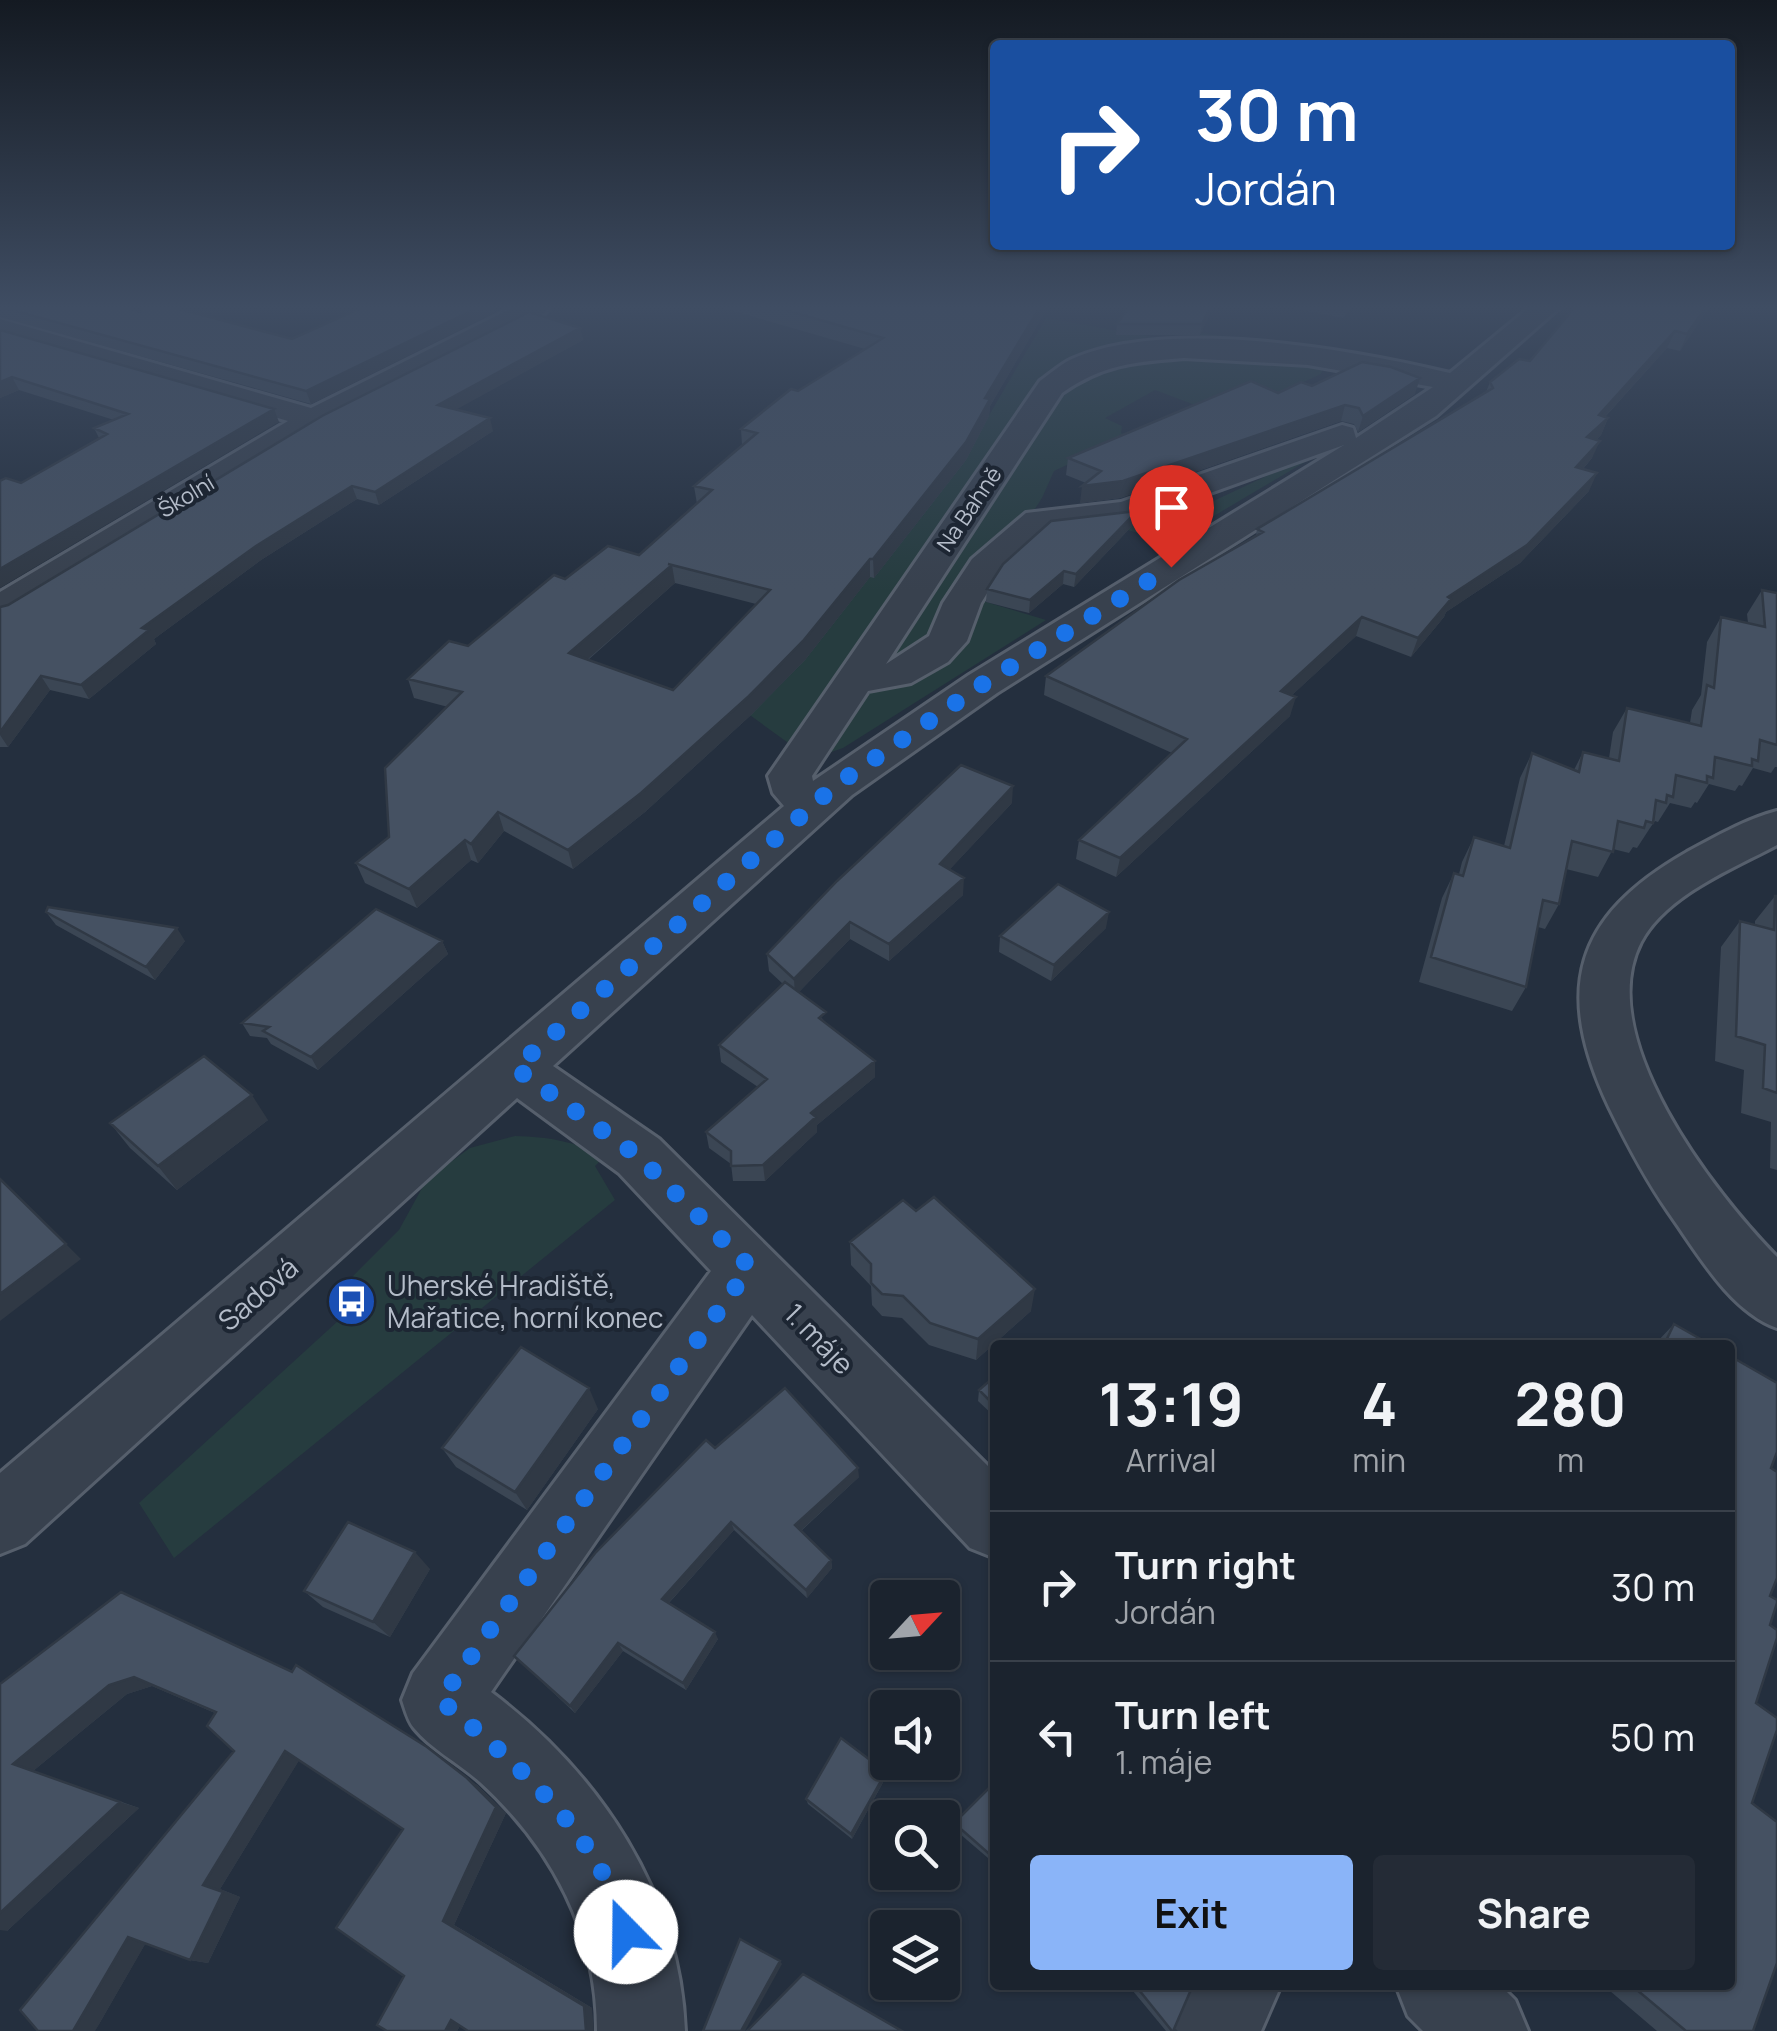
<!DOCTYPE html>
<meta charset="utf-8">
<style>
:root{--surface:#1b232e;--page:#242b36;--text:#f1f3f6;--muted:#a0a4aa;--line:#39404a;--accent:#8ab4f8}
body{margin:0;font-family:Manrope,sans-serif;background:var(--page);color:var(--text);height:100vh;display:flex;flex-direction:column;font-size:38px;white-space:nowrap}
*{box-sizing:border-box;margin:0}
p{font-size:32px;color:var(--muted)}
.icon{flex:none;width:55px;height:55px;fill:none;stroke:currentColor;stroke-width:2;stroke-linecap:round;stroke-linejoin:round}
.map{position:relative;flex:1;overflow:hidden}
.side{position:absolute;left:990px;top:1340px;width:745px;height:650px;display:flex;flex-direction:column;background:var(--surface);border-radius:10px;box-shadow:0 2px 8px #0004,0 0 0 2px var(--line)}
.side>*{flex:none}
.banner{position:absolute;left:990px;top:40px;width:745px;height:210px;border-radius:10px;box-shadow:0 2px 8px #0004,0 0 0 2px var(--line);background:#1a4fa0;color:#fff;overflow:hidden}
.needle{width:65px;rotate:64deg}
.fabs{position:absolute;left:870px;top:1580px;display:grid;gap:20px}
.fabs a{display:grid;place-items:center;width:90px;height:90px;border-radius:10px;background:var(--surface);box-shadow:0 2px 8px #0004,0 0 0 2px var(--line);font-size:50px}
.pin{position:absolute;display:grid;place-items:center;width:85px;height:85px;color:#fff;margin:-102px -42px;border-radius:50% 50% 50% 0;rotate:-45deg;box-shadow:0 0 10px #0007}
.pin .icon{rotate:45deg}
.me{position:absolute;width:110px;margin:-55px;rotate:338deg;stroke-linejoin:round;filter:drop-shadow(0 0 8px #0008)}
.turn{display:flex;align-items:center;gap:35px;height:210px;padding:0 40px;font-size:45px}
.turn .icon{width:130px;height:130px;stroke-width:2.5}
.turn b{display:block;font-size:70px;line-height:85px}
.eta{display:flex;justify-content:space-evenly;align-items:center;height:170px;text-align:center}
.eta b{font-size:60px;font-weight:700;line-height:70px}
.button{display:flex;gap:20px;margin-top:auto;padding:20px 40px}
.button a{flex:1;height:115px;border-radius:10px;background:var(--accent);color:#111;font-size:40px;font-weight:700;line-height:115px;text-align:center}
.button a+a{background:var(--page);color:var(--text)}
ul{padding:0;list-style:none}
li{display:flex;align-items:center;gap:30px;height:150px;padding:0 40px;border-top:2px solid var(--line)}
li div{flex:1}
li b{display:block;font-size:38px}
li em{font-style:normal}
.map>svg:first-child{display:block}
.green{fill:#263c3f}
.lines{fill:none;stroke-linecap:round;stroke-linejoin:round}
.minor-casing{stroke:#565f6c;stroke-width:6}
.minor{fill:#38414e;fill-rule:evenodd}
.wall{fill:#3b4654;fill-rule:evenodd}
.shaded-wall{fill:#303945}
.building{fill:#455162;stroke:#303945;stroke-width:2.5;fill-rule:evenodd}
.route{stroke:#1a73e8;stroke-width:18;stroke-dasharray:0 32.4}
.labels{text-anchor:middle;stroke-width:8;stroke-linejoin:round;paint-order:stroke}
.far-street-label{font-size:22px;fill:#b4bcc9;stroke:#1d2633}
.poi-label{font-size:28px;fill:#b4bcc9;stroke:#1d2633;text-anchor:start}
.street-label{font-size:28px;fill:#b4bcc9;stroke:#1d2633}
</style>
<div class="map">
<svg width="1777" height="2031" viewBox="0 0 1777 2031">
<rect width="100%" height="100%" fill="#242f3e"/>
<path class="green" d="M1046 318 1192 344 1202 333 1259 341 1253 345 1078 360 798 750 747 713 964 458Z
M1139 356 1318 365 1323 369 1321 374 1266 399 1211 411 1155 390 1105 418 1122 426 1121 433 1128 436 1054 471 1042 498 976 599 1046 620 843 748 811 759 1060 386Z
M1337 443 1170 542 1106 524 1105 521 1156 528Z
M515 1136C548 1137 575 1141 604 1157L595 1166 615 1200 174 1558 139 1503 362 1299 353 1276 399 1230 427 1179 470 1148Z"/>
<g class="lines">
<defs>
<path id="minor" d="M514 307H549L545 313 325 426 14 616 0 619V592L288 421 0 337V319L311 408Z
M1530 307H1560L1436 416 997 693 852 795 553 1066 659 1139 995 1473V1558L970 1548 752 1315 491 1692C599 1773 680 1893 685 2031H597C597 1932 552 1848 480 1782 460 1764 431 1749 414 1728 408 1721 405 1709 402 1700L413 1673 711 1271 619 1173 517 1098 25 1544 0 1554V1473L784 806 773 793 768 776 1040 381C1050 374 1061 364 1072 359 1167 317 1350 349 1450 373ZM1184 358 1308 365 1433 387 1356 438 1353 428 1342 425 1121 502 1026 513 972 559 943 603 929 636 886 664 1062 393C1104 364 1134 362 1184 358ZM1344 445 969 675 813 781 812 776 868 691 911 683 948 662 967 641 981 603 999 574 1048 530 1138 519Z
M1777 811V845C1732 869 1666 895 1641 942 1592 1037 1714 1193 1777 1257V1328C1730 1311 1698 1254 1669 1213 1646 1180 1627 1144 1609 1107 1554 990 1573 917 1687 852 1715 837 1746 819 1777 811Z
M1192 1985H1281L1261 2031H1172Z
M1396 1985H1500L1515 2000 1528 2031H1423L1408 2016Z"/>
</defs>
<use href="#minor" class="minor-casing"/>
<use href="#minor" class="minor"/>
</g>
<path class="wall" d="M0 307 141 312 292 339 363 307H494L495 312 311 404 0 317Z
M720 307H1048L990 406 989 416 966 460 874 578 870 577 805 660 751 715 645 812 573 869 504 831 478 863 471 860 417 908 365 883 356 863 389 837 448 707 414 698 408 679 468 646 565 579 639 555 697 504 694 486 742 445 741 429 865 349ZM675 583 756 604 673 690 588 660Z
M1213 307 1200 335H1116L1117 324Z
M1286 307H1351L1343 318Z
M1575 307H1709L1680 351 1667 348 1605 417 1608 418 1601 435 1596 440 1592 458 1583 469 1589 491 1520 563 1446 612 1444 617 1411 657 1356 636 1292 695 1290 716 1116 877 1076 859 1079 840 1172 753 1044 695 1046 676 1256 535 1257 529 1486 392 1490 382 1530 361Z
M580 328 583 340 456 409 493 431 379 505 357 499 261 560 154 639 156 644 89 699 50 690 8 747H0V607L8 605Z
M0 330 279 422 21 483 99 438 94 428 114 420 19 390 0 398Z
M1312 386 1415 394 1358 432 1354 424 1341 421 1120 498 1080 503 1086 483 1066 475 1068 458 1278 393Z
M1135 523 1074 587 1063 584 1029 613 986 602 987 589Z
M1762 590 1777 593V767H1775L1771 773 1753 768 1742 786 1739 785 1735 791 1709 784 1697 803 1695 802 1691 808 1670 803 1658 822 1655 821 1650 828 1637 848 1633 847 1629 853 1613 849 1598 877 1566 869 1559 904 1545 929 1538 927 1526 987 1512 1011 1419 982 1442 898 1454 873 1459 874 1462 862 1474 837 1504 846 1520 778 1532 753 1574 770 1583 752 1609 758 1613 732 1627 708 1690 723 1692 710 1701 695 1707 642 1721 617 1748 623 1747 614Z
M1012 803 949 870 963 895 889 961 850 939 799 992 827 1024 875 1061V1077L817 1125V1132L765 1181H733L731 1164 709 1148 706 1132 758 1087 721 1062 719 1045 783 984 769 971 767 954Z
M1775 896H1777V1170L1770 1168 1771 1122 1741 1113 1744 1070 1715 1061 1721 947 1740 921 1755 925V921Z
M46 912 185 941 155 980 56 925Z
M1106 928 1051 981 999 952 1000 936Z
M442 941 448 954 318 1070 271 1044 267 1038 250 1036 242 1023Z
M268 1120 177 1190 130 1148 110 1123Z
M850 1242 1031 1311 976 1360 929 1345 902 1318 882 1316 872 1305 871 1286 851 1265Z
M1674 1324 1711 1345H1654Z
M995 1376V1417L978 1401 979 1390Z
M598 1409 527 1510 456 1467 442 1448Z
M715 1448 859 1477 801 1531 831 1560 832 1568 807 1598 734 1530 669 1603 718 1639 686 1690 623 1651 575 1713 514 1656Z
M1771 1468 1770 1625 1756 1703 1752 1803 1753 2031H1657L1603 1985H1730Z
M430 1569 390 1637 323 1607 304 1591Z
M121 1592 477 1785 506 1813 454 1925 592 2008 460 2026 457 2031 404 1976 403 1829 299 1760 220 1889 240 1897 208 1963 190 1960 145 1944 95 2031 234 1751 215 1713 152 1686 127 1694 33 1771 139 1808 7 1931 0 1684Z
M886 1777 852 1839 808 1804 806 1799Z
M995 1782V1864L953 1828 954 1823Z
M1128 1985H1193L1174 2029 1176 2031H1166Z"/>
<path class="shaded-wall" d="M479 307H494L495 312 311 404 306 391Z
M1040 307H1048L990 406 989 416 966 460 874 578 873 559 985 398Z
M1210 307H1213L1200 335 1202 324Z
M1706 307H1709L1680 351 1687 334Z
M580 328 583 340 441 418 438 405Z
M1675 331 1667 348 1591 432 1599 415Z
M12 377 19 390 0 398V382Z
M1420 378 1415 394 1358 432 1363 416Z
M1345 405 1341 421 1120 498 1080 503 1082 486Z
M274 409 279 422 0 588V569Z
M490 418 493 431 379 505 375 492Z
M1608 418 1601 435 1580 455 1587 437Z
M1600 441 1592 458 1569 485 1576 467Z
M1597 473 1589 491 1520 563 1446 612 1444 617 1411 657 1418 638 1448 597Z
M352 486 357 499 261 560 154 639 156 644 89 699 81 685 142 628 256 546Z
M1137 511 1135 523 1074 587 1076 574Z
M870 559V577L805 660 751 715 645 812 573 869 568 850Z
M672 565 675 583 573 672 569 653Z
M1064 571 1063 584 1029 613 1030 600Z
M1362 617 1356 636 1276 710 1281 691Z
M41 676 50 690 8 747 0 735V732Z
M1296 697 1290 716 1116 877 1120 858Z
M1013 786 1012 803 939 881 940 864Z
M498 812 504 831 478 863 471 844Z
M465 840 471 860 417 908 409 889Z
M964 878 963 895 889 961V944Z
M1109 912 1106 928 1051 981 1054 965Z
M850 922V939L795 996 794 979Z
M177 928 185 941 155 980 146 967Z
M442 941 448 954 318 1070 311 1057Z
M875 1061V1077L817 1125V1132L765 1181 763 1165 811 1113Z
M252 1095 268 1120 177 1190 158 1166Z
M66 1244 81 1259 0 1321V1294Z
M1035 1289 1031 1311 976 1360 978 1339Z
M589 1388 598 1409 527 1510 515 1492Z
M858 1468 859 1477 797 1534 795 1525Z
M731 1522 734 1530 665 1607 662 1599Z
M415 1552 430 1569 390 1637 373 1622Z
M831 1560 832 1568 807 1598 806 1590Z
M715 1632 718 1639 686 1690 683 1683Z
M618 1643 623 1651 575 1713 570 1706Z
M134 1677 152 1686 127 1694 33 1771 13 1764 109 1685Z
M427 1747 477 1785 506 1813 454 1925 592 2008 594 2031H586L443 1921Z
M285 1751 300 1759 220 1889 240 1897 208 1963 190 1960 203 1885Z
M886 1772V1777L852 1839 851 1834Z
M120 1802 139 1808 7 1931 0 1930V1913Z
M128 1937 147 1941 95 2031H73Z
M780 1961 782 1964 745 2031H741Z
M451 2020 462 2022 457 2031H445Z"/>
<path class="building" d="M1 307H124L141 312 143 307H172L292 339 363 307H479L306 391Z
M775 307H1040L985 398 990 399 966 442 873 559H870L803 641 749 696 641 793 568 850 498 812 471 844 465 840 409 889 356 863 389 837 385 768 462 692 408 679 449 641 468 646 554 575 565 579 608 546 639 555 712 490 694 486 757 433 741 429 791 389 798 391 883 338ZM668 564 770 590 673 690 569 653 672 565Z
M1129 307H1210L1202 324H1117Z
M1575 307H1706L1687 334 1675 331 1599 415 1608 418 1587 437 1600 441 1576 467 1597 473 1527 545 1448 597 1451 599 1418 638 1362 617 1281 691 1296 697 1120 858 1079 840 1187 739 1046 676 1179 580 1263 532 1257 529 1493 388 1490 382 1519 359 1530 361Z
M529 312 580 328 438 405 490 418 375 492 352 486 256 546 142 628 149 630 81 685 41 676 0 732V607L8 605 322 416Z
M0 330 274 409 0 569V481L6 478 21 483 107 434 94 428 128 414 12 377 0 382Z
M1362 362 1391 367 1420 378 1363 416 1359 408 1345 405 1123 481 1082 486 1101 471 1068 458 1251 381 1278 393 1301 382 1312 386Z
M1137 511 1076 574 1064 571 1030 600 987 589 1003 564 1051 521Z
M1762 590 1777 593V745L1760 740 1758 761 1752 759V766L1715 757 1713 778 1707 776V783L1676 775 1673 797 1667 795 1666 803 1656 800 1653 823 1646 821 1644 828 1618 821 1613 852 1572 841 1559 904 1543 900 1526 987 1431 957 1454 873 1463 876 1474 837 1510 848 1532 753 1579 772 1583 752 1619 761 1627 708 1701 726 1707 685 1714 688 1721 617 1765 627Z
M961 765 1013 786 940 864 964 878 889 944 850 922 794 979 767 954 837 881Z
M1058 884 1109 912 1054 965 1000 936Z
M1775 896H1777V1093L1763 1088 1765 1045 1736 1036 1740 921 1774 930Z
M48 907 177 928 146 967 46 912Z
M376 909 442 941 311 1057 263 1031 269 1027 242 1023Z
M785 982 826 1012 819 1018 875 1061 811 1113 816 1117 763 1165 731 1166V1151L706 1132 767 1079 719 1045Z
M204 1056 252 1095 158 1166 110 1123Z
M0 1179 66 1244 0 1294Z
M934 1197 1035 1289 978 1339 930 1323 903 1296 882 1294 871 1283V1264L850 1242 903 1200 916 1211Z
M1674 1324 1711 1345H1664Z
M521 1347 589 1388 515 1492 442 1448Z
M1730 1356 1777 1383V1452L1771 1468 1777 1472V1578L1770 1596 1777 1600V1603L1770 1625 1777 1630V1638L1756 1703 1777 1718V1730L1752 1803 1777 1822V1963L1753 2031H1686L1631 1985H1730Z
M995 1376V1406L979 1390Z
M785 1388 858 1468 795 1525 831 1560 806 1590 731 1522 662 1599 715 1632 683 1683 618 1643 570 1706 514 1656 596 1552 706 1440 715 1448Z
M348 1522 415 1552 373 1622 304 1591Z
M121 1592 292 1672 296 1665 427 1747 467 1778 496 1807 443 1921 584 2006 586 2031H468L451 2020 445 2031H387L377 2025 404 1976 336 1928 403 1829 285 1751 203 1885 223 1892 190 1960 128 1937 73 2031H38L20 2010 234 1751 207 1726 216 1712 134 1677 109 1685 13 1764 120 1802 0 1913V1684Z
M841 1738 886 1772 851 1834 806 1799Z
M995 1782V1859L954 1823Z
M740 1939 780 1961 741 2031H703Z
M803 1974 902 2031H747Z
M1135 1985H1193L1174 2029 1176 2031H1172Z"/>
<linearGradient id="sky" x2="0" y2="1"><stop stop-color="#141a22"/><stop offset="0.52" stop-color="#3f4d63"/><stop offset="1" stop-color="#3f4d63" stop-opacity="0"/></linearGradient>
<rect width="1777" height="591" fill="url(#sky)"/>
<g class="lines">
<path class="route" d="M626 1932C601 1834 515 1762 440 1700L750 1267 638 1156 515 1068 836 785 983 684 1171 567"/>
</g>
<defs>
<symbol id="bus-disc" viewBox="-11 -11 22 22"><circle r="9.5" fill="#1a4fb4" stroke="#1d2633"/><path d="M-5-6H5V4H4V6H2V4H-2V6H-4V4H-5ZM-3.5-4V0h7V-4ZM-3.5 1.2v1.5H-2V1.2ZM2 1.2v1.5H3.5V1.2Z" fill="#fff"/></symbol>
</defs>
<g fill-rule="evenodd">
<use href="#bus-disc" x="324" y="1274" width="55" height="55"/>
</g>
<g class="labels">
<g class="far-street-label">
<text transform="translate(186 496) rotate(-31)" y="8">Školní</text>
<text transform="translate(969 509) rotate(-56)" y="8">Na Bahně</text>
</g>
<g class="poi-label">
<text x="387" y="1296">Uherské Hradiště,<tspan x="387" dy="32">Mařatice, horní konec</tspan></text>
</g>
<g class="street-label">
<text transform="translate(258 1294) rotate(-41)" y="10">Sadová</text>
<text transform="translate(819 1339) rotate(46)" y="10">1. máje</text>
</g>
</g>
</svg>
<div class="fabs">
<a><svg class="needle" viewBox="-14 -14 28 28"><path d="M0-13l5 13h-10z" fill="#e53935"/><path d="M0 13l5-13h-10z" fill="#a0a4aa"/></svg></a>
<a><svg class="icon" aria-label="sound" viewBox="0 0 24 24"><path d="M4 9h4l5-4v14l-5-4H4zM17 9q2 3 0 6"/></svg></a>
<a><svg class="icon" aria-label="search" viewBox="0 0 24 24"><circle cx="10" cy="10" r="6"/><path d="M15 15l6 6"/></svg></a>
<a><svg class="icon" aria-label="layers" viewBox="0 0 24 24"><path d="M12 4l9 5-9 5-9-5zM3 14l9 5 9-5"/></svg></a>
</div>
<div class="pin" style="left:1171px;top:567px;background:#d93025"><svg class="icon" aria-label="arrive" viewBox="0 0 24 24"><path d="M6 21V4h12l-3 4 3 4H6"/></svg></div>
<svg class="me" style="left:626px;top:1932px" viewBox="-20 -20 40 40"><circle r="19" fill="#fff"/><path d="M0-13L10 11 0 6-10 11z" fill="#1a73e8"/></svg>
<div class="banner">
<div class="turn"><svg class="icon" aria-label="right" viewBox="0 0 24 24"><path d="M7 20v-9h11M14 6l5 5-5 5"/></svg><div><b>30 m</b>Jordán</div></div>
</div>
<section class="side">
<div class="eta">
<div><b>13:19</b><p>Arrival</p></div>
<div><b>4</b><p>min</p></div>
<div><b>280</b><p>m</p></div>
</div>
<ul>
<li><svg class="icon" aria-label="right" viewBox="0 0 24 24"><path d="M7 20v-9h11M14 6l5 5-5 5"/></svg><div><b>Turn right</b><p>Jordán</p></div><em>30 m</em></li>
<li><svg class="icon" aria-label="left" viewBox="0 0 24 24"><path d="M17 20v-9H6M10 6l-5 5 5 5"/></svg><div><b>Turn left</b><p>1. máje</p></div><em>50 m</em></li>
</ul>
<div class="button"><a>Exit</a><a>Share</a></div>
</section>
</div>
